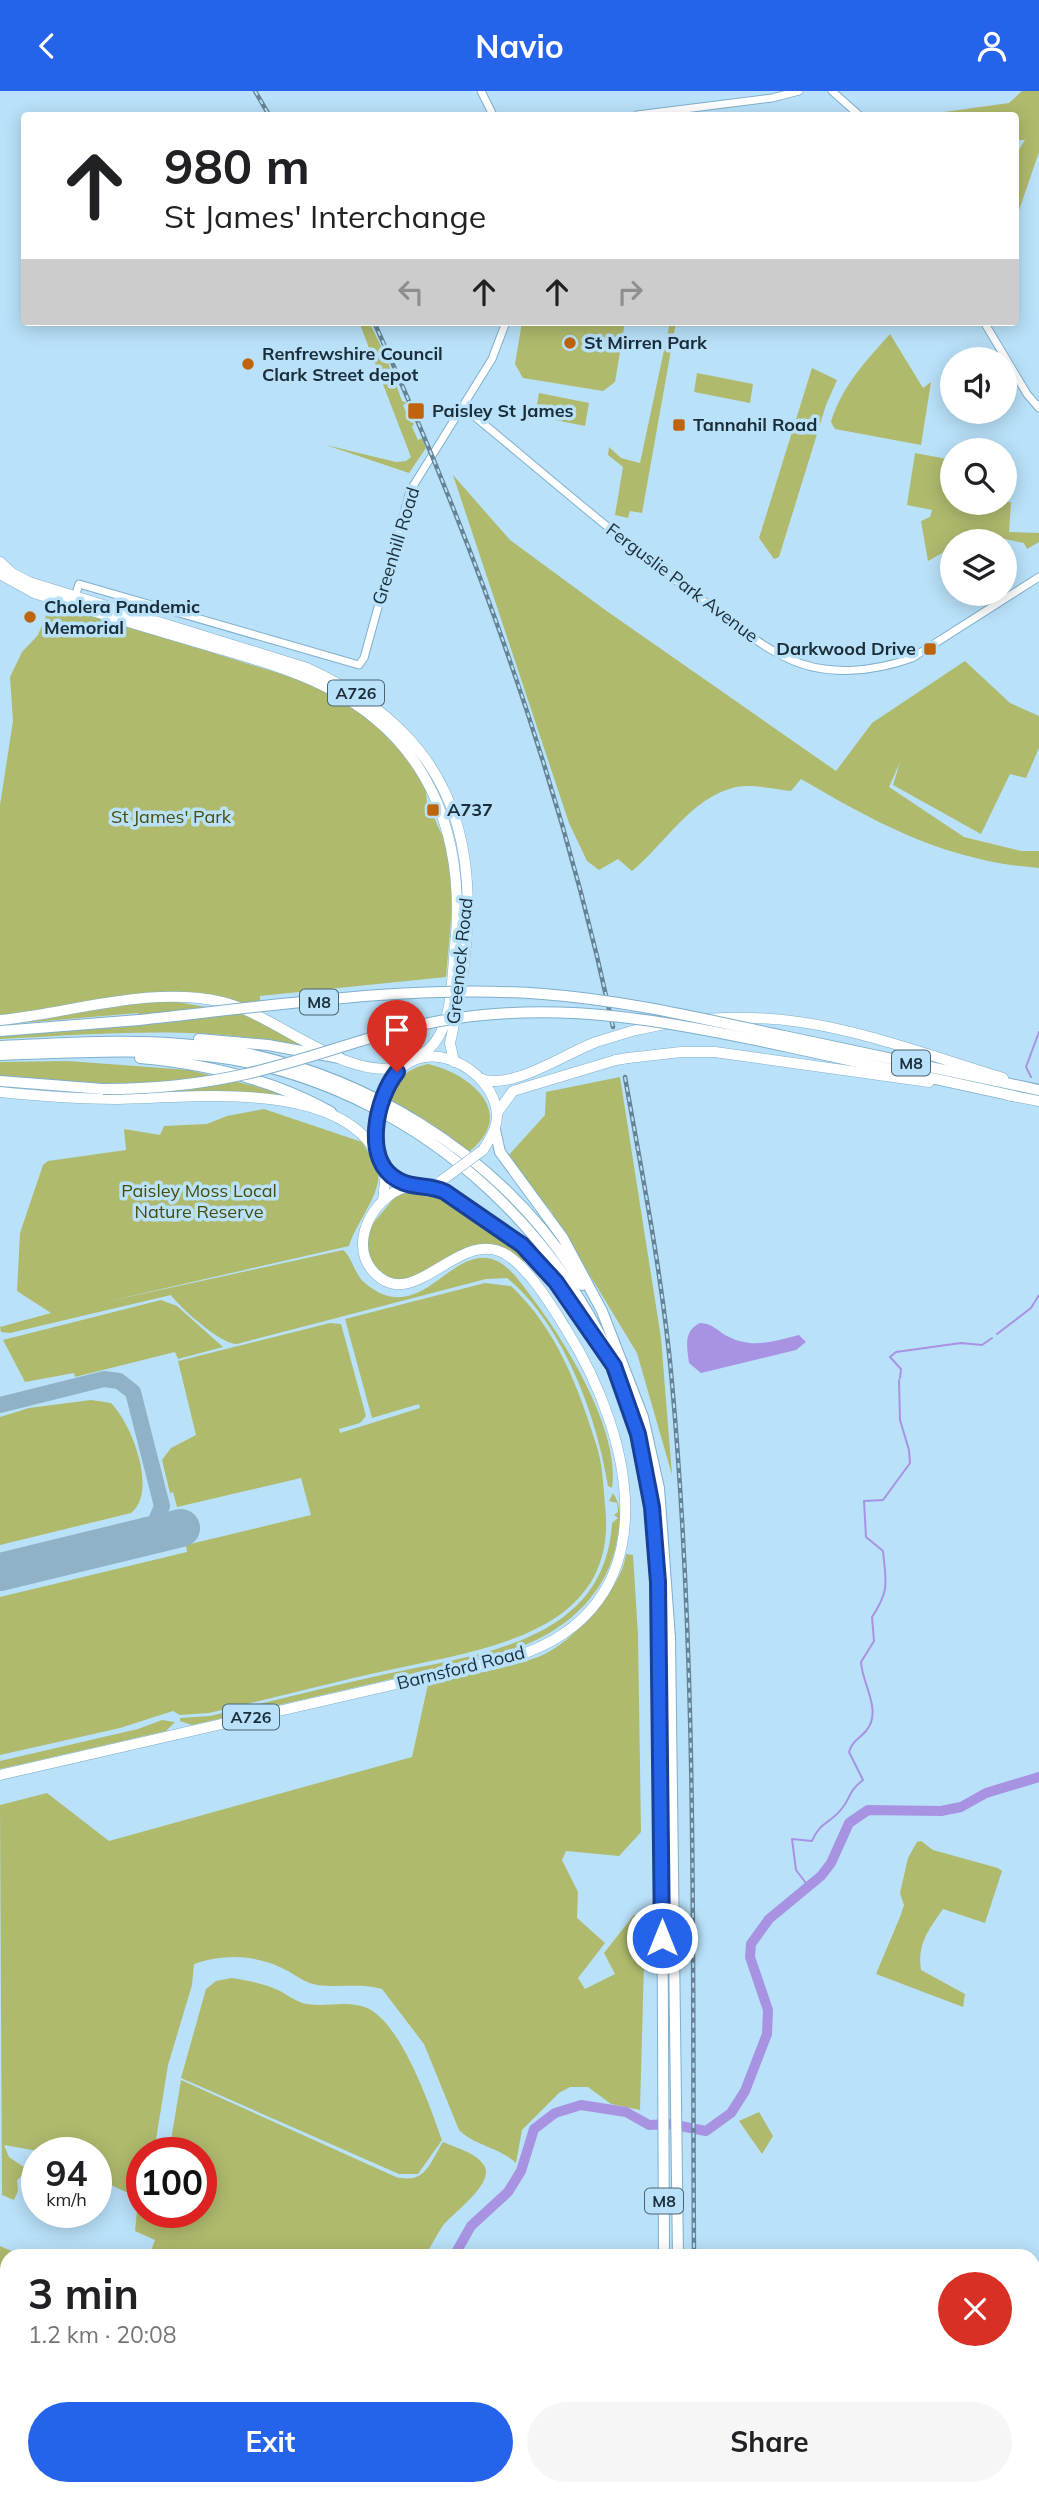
<!DOCTYPE html>
<meta charset="utf-8">
<style>
:root{--surface:#fff;--page:#f6f6f6;--text:#202124;--muted:#757577;--accent:#2563eb}
body{margin:0;font-family:Mulish,sans-serif;background:var(--page);color:var(--text);height:100vh;display:flex;flex-direction:column;font-size:26px;white-space:nowrap}
*{box-sizing:border-box;margin:0}
p{font-size:23px;color:var(--muted)}
.icon{flex:none;width:38px;height:38px;fill:none;stroke:currentColor;stroke-width:2;stroke-linecap:round;stroke-linejoin:round}
.map{position:relative;flex:1;overflow:hidden}
.side{position:absolute;left:0px;top:2158px;width:1040px;height:247px;display:flex;flex-direction:column;background:var(--surface);border-radius:21px 21px 0 0;box-shadow:0 4px 18px #0003}
.side>*{flex:none}
.hud{position:absolute;left:21px;top:21px;width:998px;height:214px;border-radius:7px;box-shadow:0 4px 18px #0003;background:#fff;color:var(--text);overflow:hidden}
.buttons{position:absolute;left:940px;top:256px;display:grid;gap:14px}
.buttons a{display:grid;place-items:center;width:77px;height:77px;border-radius:50%;background:var(--surface);box-shadow:0 4px 18px #0003;font-size:35px}
.speed{position:absolute;left:21px;top:2046px;display:flex;gap:14px;font-size:35px;font-weight:700;text-align:center}
.speed>*{display:grid;place-content:center;width:91px;height:91px;border-radius:50%;background:var(--surface);box-shadow:0 4px 18px #0003;line-height:1}
.speed small{font-size:18px;font-weight:400}
.speed .limit{border:10px solid #d22;background:#fff;color:#111}
.pin{position:absolute;display:grid;place-items:center;width:60px;height:60px;color:#fff;margin:-72px -30px;border-radius:50% 50% 50% 0;rotate:-45deg;box-shadow:0 0 7px #0007}
.pin .icon{rotate:45deg}
.me{position:absolute;width:77px;margin:-38px;rotate:0deg;stroke-linejoin:round;filter:drop-shadow(0 0 5px #0008)}
.turn{display:flex;align-items:center;gap:24px;height:147px;padding:0 28px;font-size:32px}
.turn .icon{width:91px;height:91px;stroke-width:2.5}
.turn b{display:block;font-size:49px;line-height:60px}
.lanes{display:flex;align-items:center;height:66px;padding:0 28px;background:#0003;justify-content:center;gap:35px;direction:ltr}
.lanes .off{opacity:.35}
.round{display:grid;place-items:center;flex:none;width:74px;height:74px;border-radius:37px;background:var(--page)}
.overview{display:flex;align-items:center;justify-content:space-between;height:119px;padding:0 28px}
h1{font-size:42px;font-weight:700;line-height:52px}
.cta{display:flex;gap:14px;margin-top:auto;padding:14px 28px}
.cta a{flex:1;height:80px;border-radius:42px;background:var(--accent);color:#fff;font-size:28px;font-weight:700;line-height:80px;text-align:center}
.cta a+a{background:var(--page);color:var(--text)}
header{display:flex;justify-content:space-between;align-items:center;height:91px;padding:0 28px;background:var(--accent);color:#fff;font-size:32px;font-weight:700}
.map>svg:first-child{display:block}
.green{fill:#b0ba6d}
.water{fill:#a893e3}
.lines{fill:none;stroke-linecap:round;stroke-linejoin:round}
.stream{stroke:#a893e3;stroke-width:2}
.river{stroke:#a893e3;stroke-width:10}
.taxiway{stroke:#8fb2c7;stroke-width:16}
.runway{stroke:#8fb2c7;stroke-width:38}
.tertiary-casing{stroke:#7eafcc;stroke-width:9}
.primary-casing{stroke:#7eafcc;stroke-width:11}
.trunk-casing{stroke:#7eafcc;stroke-width:11}
.motorway-casing{stroke:#7eafcc;stroke-width:12}
.tertiary{stroke:#fff;stroke-width:7}
.primary{stroke:#fff;stroke-width:10}
.trunk{stroke:#fff;stroke-width:10}
.motorway{stroke:#fff;stroke-width:10}
.rail-casing{stroke:#658395;stroke-width:4.5}
.rail{stroke:#b9e1f9;stroke-width:2;stroke-dasharray:5;stroke-linecap:butt}
.trunk-bridge-casing{stroke:#7eafcc;stroke-width:11;stroke-linecap:butt}
.motorway-bridge-casing{stroke:#7eafcc;stroke-width:12;stroke-linecap:butt}
.trunk-bridge{stroke:#fff;stroke-width:10}
.motorway-bridge{stroke:#fff;stroke-width:10}
.route-casing{stroke:#184099;stroke-width:18}
.route{stroke:#2563eb;stroke-width:12}
.poi-dot{fill:#bf640c;stroke:#b9e1f9;stroke-width:2.5}
.labels{text-anchor:middle;stroke-width:7;stroke-linejoin:round;paint-order:stroke}
.shield{fill:#b9e1f9;stroke:#4a6473;stroke-width:2}
.shield-label{font-size:16px;font-weight:bold;fill:#1a2e3a}
.poi-label{font-size:18px;font-weight:bold;fill:#1a2e3a;stroke:#b9e1f9;text-anchor:start}
.street-label{font-size:18px;fill:#1a2e3a;stroke:#b9e1f9}
.park-label{font-size:18px;fill:#474d06;stroke:#b9e1f9}
</style>
<header><svg class="icon" aria-label="back" viewBox="0 0 24 24"><path d="M15 5l-7 7 7 7"/></svg>Navio<svg class="icon" aria-label="person" viewBox="0 0 24 24"><circle cx="12" cy="8" r="4"/><path d="M4 21q1-7 8-7t8 7"/></svg></header>
<div class="map">
<svg width="1039" height="2403" viewBox="0 0 1039 2403">
<rect width="100%" height="100%" fill="#b9e1f9"/>
<path class="green" d="M1022 0H1039V61L1015 131V65L1025 49H1015V24H922L1009 12Z
M359 231H369L385 263 402 310 407 312 403 314 410 331 414 332 412 336 418 349 423 347 426 357 409 382 326 354 396 371 406 370 411 366Z
M522 231H625L615 291 603 300 523 287 515 273Z
M670 231H676L642 422 630 420 628 427 615 424 623 376 608 364 609 356 621 367 640 372Z
M890 243 923 297 931 291 921 354 835 338 831 331C842 295 865 271 890 243Z
M812 277 837 289 826 314 779 466 774 468 759 447Z
M697 282 753 293 750 312 694 301Z
M539 302 589 312 585 335 535 325Z
M915 362 952 369V411H1011L1009 441 1039 442V451L1027 458 1024 452 1000 447 952 450V461H944L928 470 921 430 930 426 932 419 907 414Z
M453 384 510 449 608 521 836 680 872 632 965 570 1010 612 1039 625V657L1026 687 1010 683 981 743 893 694 900 671 889 696 964 746 1021 760H1039V777C946 770 880 734 801 688L791 700C775 698 752 693 736 696 690 707 666 752 632 780L618 768 599 779 587 770 569 732Z
M59 514 310 592 345 610 382 638 404 662 425 693 427 711 442 744H446L454 796 446 886 260 905V911L239 913 199 904 0 926V714L13 630 10 586 22 561 38 544 48 520Z
M172 910 246 923 304 953 302 956C203 933 100 943 0 948V945L139 933 138 922 10 933 132 913Z
M68 970 189 979 290 1004 287 1008 218 1000 104 1005 103 998 0 985V971Z
M428 973C471 983 518 1022 469 1061L391 1009C395 987 407 978 428 973Z
M620 986 661 1247 672 1384 637 1262 551 1120 507 1066 545 1024 546 1001Z
M264 1018 362 1051C367 1060 376 1071 378 1081 382 1102 355 1133 349 1155L105 1211 343 1159C353 1167 354 1184 366 1193 420 1237 449 1156 492 1168 509 1173 520 1191 530 1204 564 1248 621 1340 612 1397L608 1395C597 1325 563 1233 507 1187L486 1188 237 1253C222 1254 180 1217 171 1204L10 1242 1 1241 0 1236 51 1222 17 1200 20 1142 43 1074 48 1070 126 1059 124 1038 160 1044 164 1035 207 1033 227 1025Z
M401 1099 434 1102 528 1169 520 1171C452 1108 419 1243 366 1163L369 1137Z
M485 1192 511 1195C557 1238 579 1298 597 1356 603 1376 603 1394 605 1414 620 1543 483 1558 389 1579 329 1592 269 1608 209 1622L180 1624 173 1620 120 1637 0 1664V1506L187 1461 186 1454 311 1424 301 1387 177 1416 173 1401 170 1402 162 1369 171 1357 196 1344 178 1270 330 1232 341 1233 366 1325 360 1332 339 1338 340 1342 420 1317 419 1313 372 1327 345 1228Z
M161 1209 177 1215 223 1256 178 1268 175 1261 75 1286 74 1282 25 1291 3 1249Z
M91 1309 111 1312C132 1333 158 1401 131 1422L0 1454V1326L29 1317Z
M613 1402C623 1418 620 1431 617 1449 606 1512 553 1549 495 1564L192 1634 180 1630V1627L210 1625C268 1611 327 1596 386 1583 478 1563 605 1552 612 1432L618 1427 614 1424 618 1421 617 1412 609 1410Z
M626 1463 633 1464 638 1544 641 1741 619 1765 566 1760 562 1769 578 1801 577 1827 605 1852 578 1887 585 1898 615 1883 604 1862 634 1824 641 1825 645 1835 640 2019 611 2013 588 1996H570L559 2002 522 2039 516 2072C499 2056 475 2055 459 2039L424 1953 382 1898C359 1892 339 1897 317 1894 306 1892 298 1886 288 1880 259 1864 225 1862 194 1873L192 1894 168 1974 154 2061 142 2062 140 2098 126 2101 96 2087V2062L44 2061 4 2054 9 2066 28 2079 17 2089 18 2100 14 2109 2 2104 0 1714 47 1702 109 1750 412 1666 428 1593C464 1584 503 1579 538 1566 571 1554 622 1498 626 1463Z
M162 1629 175 1631 166 1640 0 1678V1670L138 1638Z
M921 1750 933 1759 998 1777 1002 1780 985 1832 943 1818C929 1838 917 1853 921 1879L965 1903 963 1916 876 1883 900 1826 904 1814 900 1802 908 1767 917 1751Z
M232 1887C248 1890 263 1892 278 1899 286 1903 294 1909 302 1912 322 1917 341 1910 361 1915 399 1923 430 2016 442 2049L418 2083H399L181 1987 206 1898 216 1890Z
M181 1989 396 2086C426 2093 429 2073 443 2051 456 2057 478 2062 485 2076 493 2095 451 2123 442 2136 436 2145 431 2155 425 2165H149L155 2149 135 2140 139 2101 142 2098V2121H201V2062L169 2061Z
M759 2021 773 2045 762 2063 739 2030Z
M0 2155 23 2165H7V2381L0 2386Z"/>
<path class="water" d="M700 1232C713 1232 718 1241 729 1246 754 1258 775 1250 799 1244L806 1251 796 1259 701 1282 689 1272C687 1256 683 1240 700 1232Z
M7 2386V2398H378L352 2403 216 2399 0 2403V2391Z"/>
<g class="lines">
<path class="stream" d="M1031 986 1026 976 1039 941
M997 1243 1031 1217 1039 1204
M900 1287 901 1278 890 1266 896 1261 961 1252 982 1254 992 1247
M809 1796 796 1779 792 1748 812 1750C820 1730 832 1732 843 1716 852 1704 848 1701 863 1689L849 1661C853 1649 858 1649 866 1640 883 1620 862 1593 861 1571L874 1550 872 1526C890 1499 886 1491 883 1460L866 1446 864 1410 883 1409 910 1372 909 1359 900 1329 899 1289"/>
<path class="river" d="M454 2165 471 2135 508 2101 521 2080 534 2038 555 2022 581 2014 626 2021 649 2034 670 2033 706 2040 731 2022 745 2000 767 1943 768 1919 750 1866 751 1853 769 1828 821 1785 831 1772 849 1732 868 1719 941 1720 961 1716 986 1702 1039 1686"/>
<path class="taxiway" d="M0 1314 104 1288 119 1290 133 1301 162 1415 153 1437 138 1448"/>
<path class="runway" d="M0 1481 181 1437"/>
<defs>
<path id="tertiary" d="M481 0 493 24
M832 0 859 24
M637 24 772 7 799 0
M984 231 1027 303 1039 317
M462 315C545 383 625 454 712 516 736 533 760 555 787 567 826 586 873 581 912 567L1039 486
M74 509 79 493 359 574 364 567 410 400 492 268 506 231"/>
<path id="primary" d="M0 471 12 482 29 491 307 577C478 655 487 786 450 952L454 971
M0 483 34 502C91 520 148 537 206 554 246 566 288 577 326 596 430 648 466 745 455 856 451 891 454 949 418 965
M383 1110 386 1081
M0 1684 514 1566C672 1516 635 1348 566 1238 551 1214 531 1180 507 1164 459 1133 413 1228 372 1179 347 1149 378 1098 413 1095"/>
<path id="trunk" d="M0 929C72 922 151 894 223 911 276 924 348 992 401 975
M632 940C779 905 866 945 1003 987
M628 967 681 961H715L929 991
M479 987C510 1001 564 963 596 951
M387 996C417 935 495 977 497 1024 497 1037 490 1048 483 1059
M0 1001C39 1005 78 1008 117 1008 190 1007 333 988 376 1061
M1007 1004 1039 1010
M497 1022 513 1000 616 969
M377 1039C369 1075 399 1101 434 1093"/>
<path id="motorway" d="M0 940 139 929
M784 945 1039 999
M199 948 268 954 340 967
M0 955C67 952 136 947 202 955 355 974 501 1061 582 1194
M784 955 1014 1005
M0 964C77 961 154 956 230 968 423 1001 588 1154 638 1343 669 1462 661 1590 662 1712 663 1863 663 2014 664 2165
M140 967C207 973 272 988 331 1021
M0 990 103 998
M495 1039 500 1061 563 1147 602 1220 643 1326 659 1397 670 1547 678 2165
M427 1094C443 1098 456 1109 470 1118 522 1153 551 1179 586 1232
M666 2398V2403
M679 2398V2403"/>
</defs>
<use href="#tertiary" class="tertiary-casing"/>
<use href="#primary" class="primary-casing"/>
<use href="#trunk" class="trunk-casing"/>
<use href="#motorway" class="motorway-casing"/>
<use href="#tertiary" class="tertiary"/>
<use href="#primary" class="primary"/>
<use href="#trunk" class="trunk"/>
<use href="#motorway" class="motorway"/>
<defs>
<path id="rail" d="M255 0 269 24
M374 231C477 458 561 692 613 936
M625 986C643 1088 663 1189 672 1292 698 1581 692 1874 694 2165
M700 2398V2403"/>
</defs>
<use href="#rail" class="rail-casing"/>
<use href="#rail" class="rail"/>
<defs>
<path id="trunk-bridge" d="M596 951 632 940
M616 969 628 967
M377 1039 387 996
M441 1090 483 1059"/>
<path id="motorway-bridge" d="M139 929C271 915 411 893 543 903 624 909 704 928 784 945
M103 998C149 998 196 994 241 984 312 969 379 939 452 928 565 910 673 931 784 955"/>
</defs>
<use href="#trunk-bridge" class="trunk-bridge-casing"/>
<use href="#motorway-bridge" class="motorway-bridge-casing"/>
<use href="#trunk-bridge" class="trunk-bridge"/>
<use href="#motorway-bridge" class="motorway-bridge"/>
</g>
<g class="lines">
<defs>
<path id="route" d="M397 981C376 1007 362 1070 398 1089 413 1098 429 1093 445 1101L522 1154 556 1191 614 1275 638 1343 652 1416 658 1491 662 1847"/>
</defs>
<use href="#route" class="route-casing"/>
<use href="#route" class="route"/>
</g>
<g class="poi-dot">
<circle cx="570" cy="252" r="7"/>
<circle cx="248" cy="273" r="7"/>
<rect x="407" y="311" width="18" height="18" rx="3.5"/>
<rect x="672" y="327" width="14" height="14" rx="3.5"/>
<circle cx="30" cy="526" r="7"/>
<rect x="923" y="551" width="14" height="14" rx="3.5"/>
<rect x="426" y="712" width="14" height="14" rx="3.5"/>
</g>
<g class="labels">
<g class="shield">
<rect x="328" y="589.5" width="56" height="25" rx="5"/>
<rect x="300" y="898.5" width="38" height="25" rx="5"/>
<rect x="892" y="959.5" width="38" height="25" rx="5"/>
<rect x="223" y="1613.5" width="56" height="25" rx="5"/>
<rect x="645" y="2097.5" width="38" height="25" rx="5"/>
</g>
<g class="shield-label">
<text x="356" y="608">A726</text>
<text x="319" y="917">M8</text>
<text x="911" y="978">M8</text>
<text x="251" y="1632">A726</text>
<text x="664" y="2116">M8</text>
</g>
<g class="poi-label">
<text x="584" y="258">St Mirren Park</text>
<text x="262" y="269">Renfrewshire Council<tspan x="262" dy="21">Clark Street depot</tspan></text>
<text x="432" y="326">Paisley St James</text>
<text x="693" y="340">Tannahil Road</text>
<text x="44" y="522">Cholera Pandemic<tspan x="44" dy="21">Memorial</tspan></text>
<text x="916" y="564" text-anchor="end">Darkwood Drive</text>
<text x="447" y="725">A737</text>
</g>
<g class="street-label">
<text transform="translate(396 455) rotate(-73)" y="6">Greenhill Road</text>
<text transform="translate(682 492) rotate(37)" y="6">Ferguslie Park Avenue</text>
<text transform="translate(460 870) rotate(-84)" y="6">Greenock Road</text>
<text transform="translate(461 1577) rotate(-14)" y="6">Barnsford Road</text>
</g>
<g class="park-label">
<text x="171" y="732">St James' Park</text>
<text x="199" y="1106">Paisley Moss Local<tspan x="199" dy="21">Nature Reserve</tspan></text>
</g>
</g>
</svg>
<div class="buttons">
<a><svg class="icon" aria-label="sound" viewBox="0 0 24 24"><path d="M4 9h4l5-4v14l-5-4H4zM17 9q2 3 0 6"/></svg></a>
<a><svg class="icon" aria-label="search" viewBox="0 0 24 24"><circle cx="10" cy="10" r="6"/><path d="M15 15l6 6"/></svg></a>
<a><svg class="icon" aria-label="layers" viewBox="0 0 24 24"><path d="M12 4l9 5-9 5-9-5zM3 14l9 5 9-5"/></svg></a>
</div>
<div class="speed"><div>94<small>km/h</small></div><div class="limit">100</div></div>
<div class="pin" style="left:397px;top:981px;background:#d93025"><svg class="icon" aria-label="arrive" viewBox="0 0 24 24"><path d="M6 21V4h12l-3 4 3 4H6"/></svg></div>
<svg class="me" style="left:662px;top:1847px" viewBox="-20 -20 40 40"><circle r="17" fill="#2563eb" stroke="#fff" stroke-width="3"/><path d="M0-11L8 9 0 5-8 9z" fill="#fff"/></svg>
<div class="hud">
<div class="turn"><svg class="icon" aria-label="ahead" viewBox="0 0 24 24"><path d="M12 20V5M6 11l6-6 6 6"/></svg><div><b>980 m</b>St James' Interchange</div></div>
<div class="lanes"><svg class="icon off" aria-label="left" viewBox="0 0 24 24"><path d="M17 20v-9H6M10 6l-5 5 5 5"/></svg><svg class="icon" aria-label="ahead" viewBox="0 0 24 24"><path d="M12 20V5M6 11l6-6 6 6"/></svg><svg class="icon" aria-label="ahead" viewBox="0 0 24 24"><path d="M12 20V5M6 11l6-6 6 6"/></svg><svg class="icon off" aria-label="right" viewBox="0 0 24 24"><path d="M7 20v-9h11M14 6l5 5-5 5"/></svg></div>
</div>
<section class="side">
<div class="overview"><div><h1>3 min</h1><p>1.2 km · 20:08</p></div><a class="round" style="background:#d93025;color:#fff"><svg class="icon" aria-label="close" viewBox="0 0 24 24"><path d="M6 6l12 12M18 6L6 18"/></svg></a></div>
<div class="cta"><a>Exit</a><a>Share</a></div>
</section>
</div>
